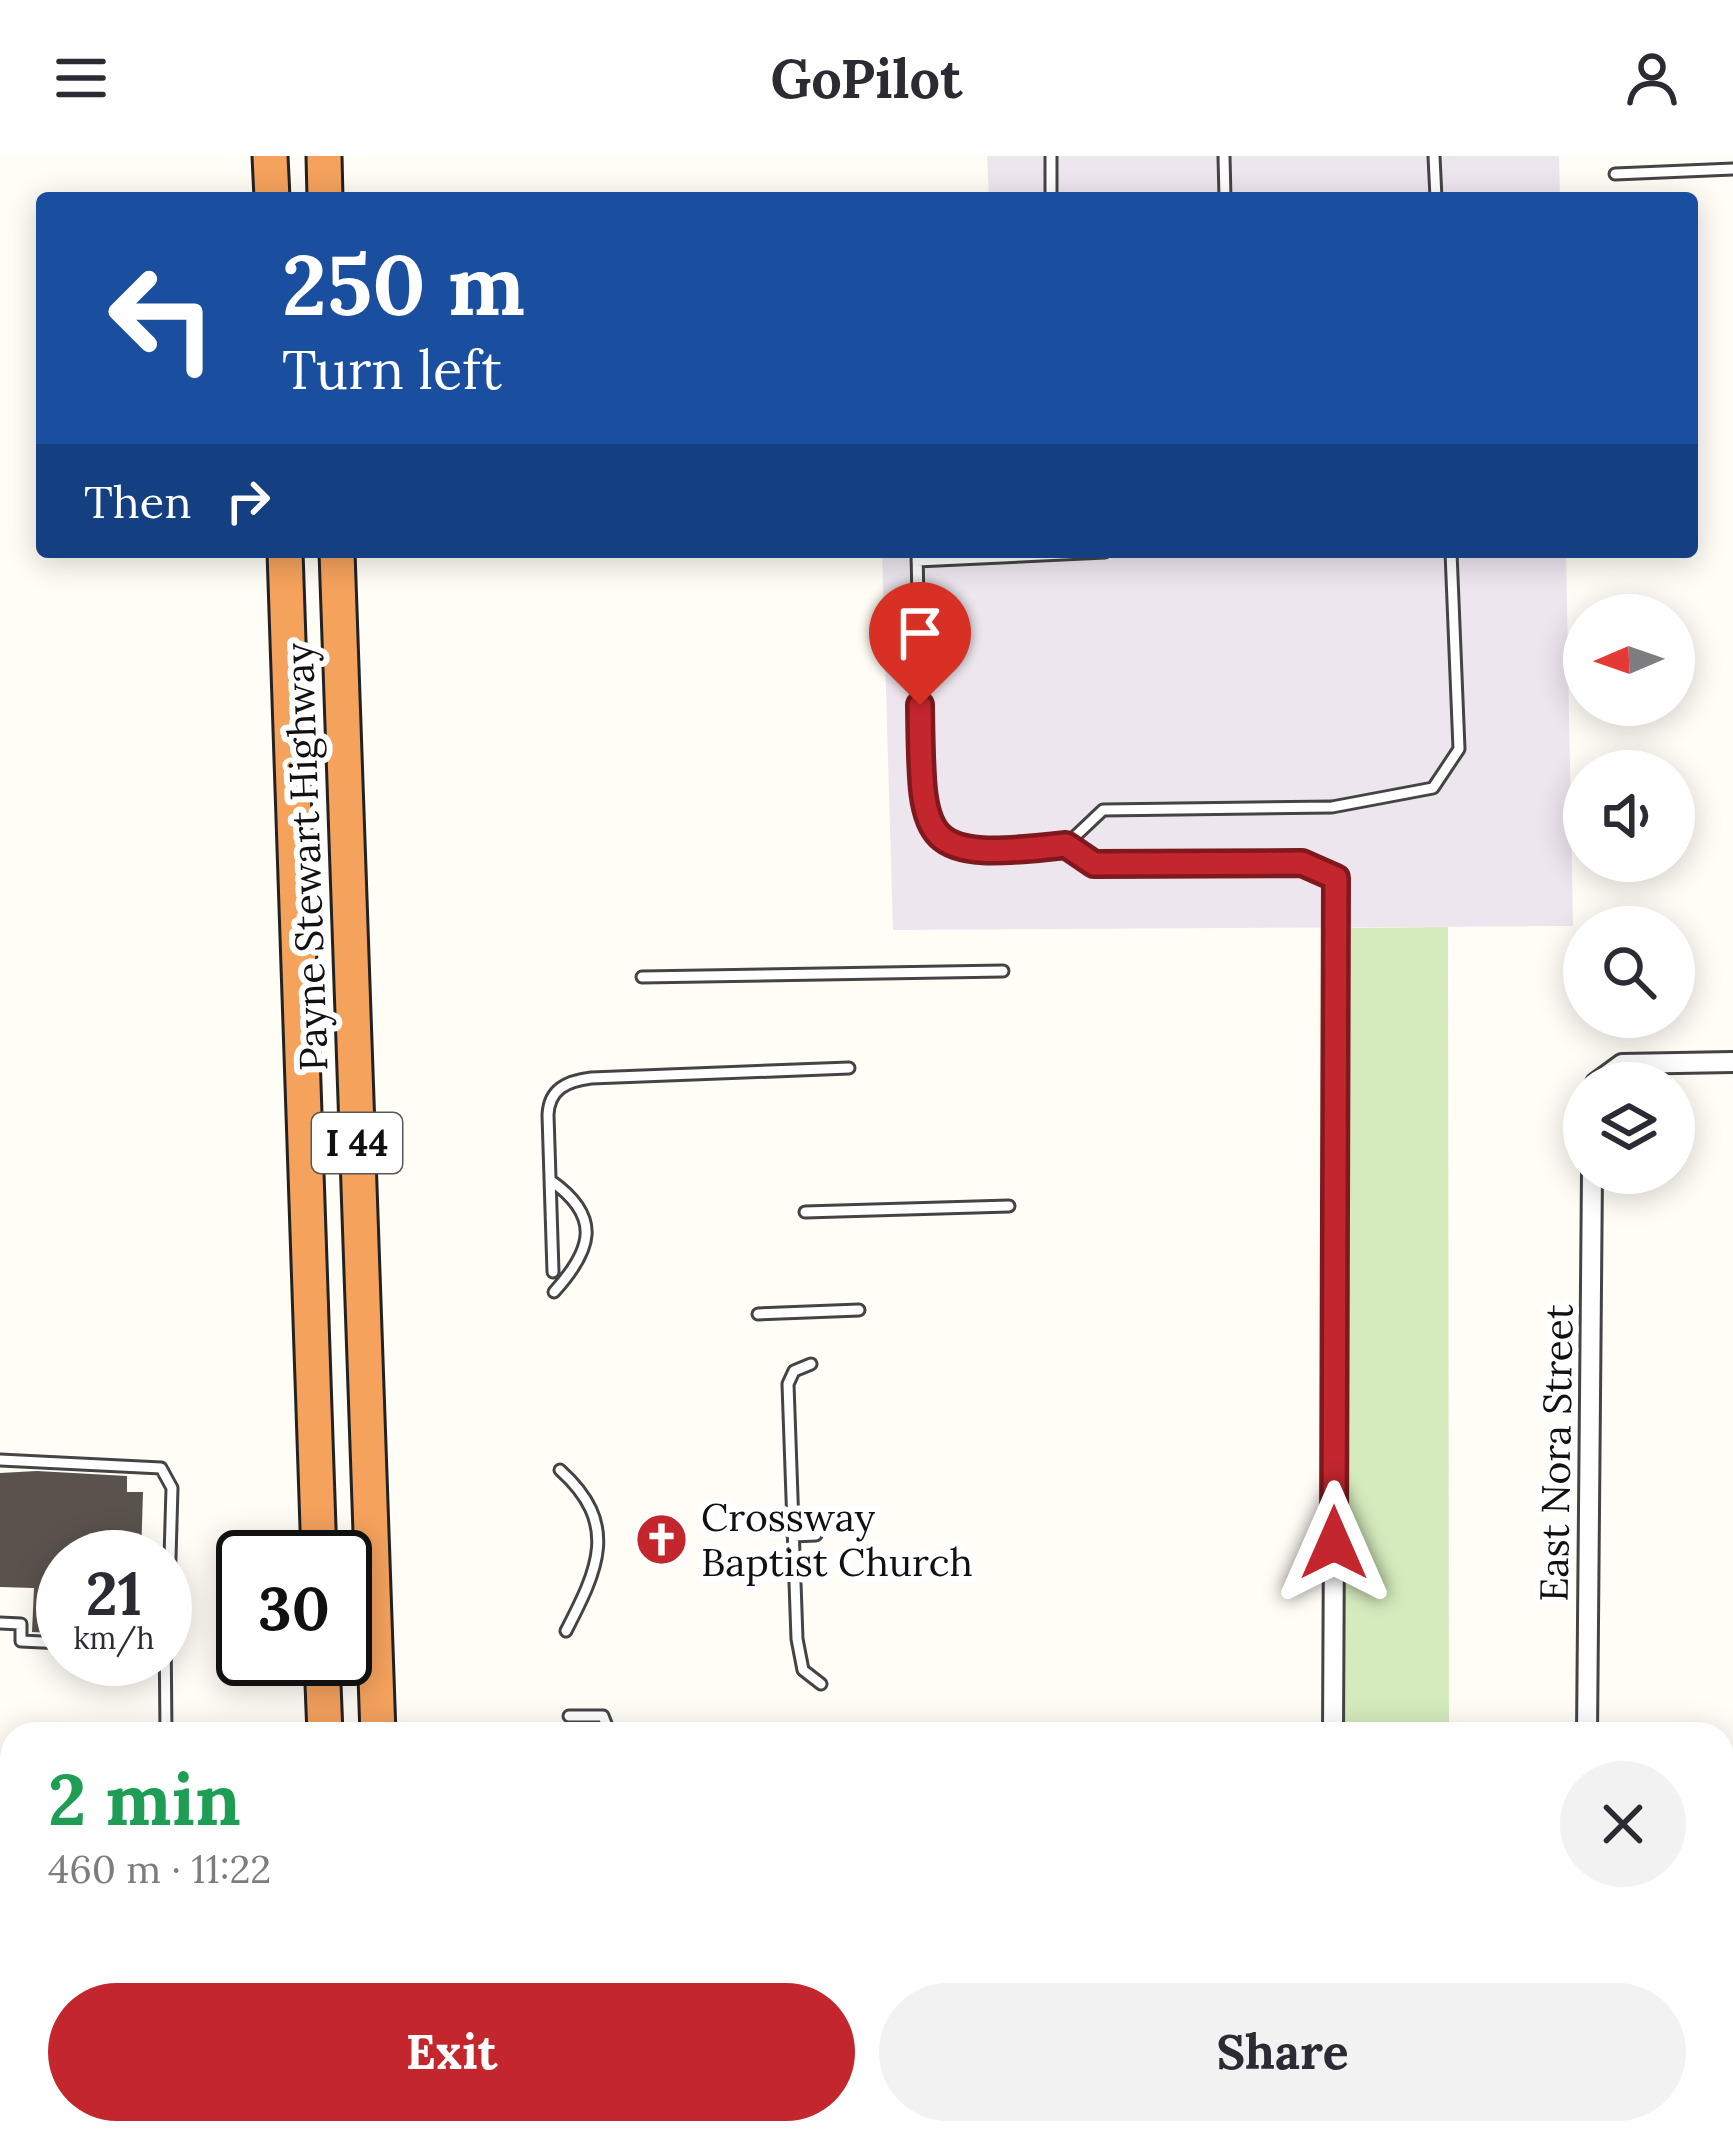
<!DOCTYPE html>
<meta charset="utf-8">
<style>
:root{--surface:#fff;--page:#f2f2f3;--text:#2b2b33;--muted:#7c7c81;--accent:#c4262e}
body{margin:0;font-family:Lora,serif;background:var(--page);color:var(--text);height:100vh;display:flex;flex-direction:column;font-size:45px;white-space:nowrap}
*{box-sizing:border-box;margin:0}
p{font-size:39px;color:var(--muted)}
.icon{flex:none;width:66px;height:66px;fill:none;stroke:currentColor;stroke-width:2;stroke-linecap:round;stroke-linejoin:round}
.map{position:relative;flex:1;overflow:hidden}
.drawer{position:absolute;left:0px;top:1566px;width:1734px;height:423px;display:flex;flex-direction:column;background:var(--surface);border-radius:36px 36px 0 0;box-shadow:0 6px 30px #0003}
.drawer>*{flex:none}
.guide{position:absolute;left:36px;top:36px;width:1662px;height:366px;border-radius:12px;box-shadow:0 6px 30px #0003;background:#1a4fa0;color:#fff;overflow:hidden}
.needle{width:78px;rotate:268deg}
.buttons{position:absolute;left:1563px;top:438px;display:grid;gap:24px}
.buttons a{display:grid;place-items:center;width:132px;height:132px;border-radius:50%;background:var(--surface);box-shadow:0 6px 30px #0003;font-size:60px}
.speed{position:absolute;left:36px;top:1374px;display:flex;gap:24px;font-size:60px;font-weight:700;text-align:center}
.speed>*{display:grid;place-content:center;width:156px;height:156px;border-radius:50%;background:var(--surface);box-shadow:0 6px 30px #0003;line-height:1}
.speed small{font-size:30px;font-weight:400}
.speed .limit{border:6px solid #111;border-radius:18px;background:#fff;color:#111}
.pin{position:absolute;display:grid;place-items:center;width:102px;height:102px;color:#fff;margin:-123px -51px;border-radius:50% 50% 50% 0;rotate:-45deg;box-shadow:0 0 12px #0007}
.pin .icon{rotate:45deg}
.me{position:absolute;width:132px;margin:-66px;rotate:0deg;stroke-linejoin:round;filter:drop-shadow(0 0 9px #0008)}
.turn{display:flex;align-items:center;gap:42px;height:252px;padding:0 48px;font-size:54px}
.turn .icon{width:156px;height:156px;stroke-width:2.5}
.turn b{display:block;font-size:84px;line-height:102px}
.then{display:flex;align-items:center;height:114px;padding:0 48px;background:#0003;gap:24px;font-size:45px}
.round{display:grid;place-items:center;flex:none;width:126px;height:126px;border-radius:63px;background:var(--page)}
.summary{display:flex;align-items:center;justify-content:space-between;height:204px;padding:0 48px}
h1{font-size:72px;font-weight:700;line-height:90px;color:#1e9e55}
.primary-button{display:flex;gap:24px;margin-top:auto;padding:24px 48px}
.primary-button a{flex:1;height:138px;border-radius:72px;background:var(--accent);color:#fff;font-size:48px;font-weight:700;line-height:138px;text-align:center}
.primary-button a+a{background:var(--page);color:var(--text)}
header{display:flex;justify-content:space-between;align-items:center;height:156px;padding:0 48px;background:var(--surface);font-size:54px;font-weight:700}
.map>svg:first-child{display:block}
.industrial{fill:#eee6ef}
.green{fill:#d5ebbd}
.building{fill:#5a524d}
.lines{fill:none;stroke-linecap:round;stroke-linejoin:round}
.lane-casing{stroke:#444;stroke-width:15}
.street-casing{stroke:#444;stroke-width:24}
.highway-casing{stroke:#222;stroke-width:39}
.lane{stroke:#fff;stroke-width:9}
.street{stroke:#fff;stroke-width:18}
.highway{stroke:#f5a25d;stroke-width:33}
.route-casing{stroke:#7f191e;stroke-width:30}
.route{stroke:#c4262e;stroke-width:21}
.labels{text-anchor:middle;stroke-width:12;stroke-linejoin:round;paint-order:stroke}
.shield{fill:#fff;stroke:#585858;stroke-width:3}
.shield-label{font-size:36px;font-weight:bold;fill:#111}
.street-label{font-size:39px;fill:#111;stroke:#fff}
.poi-label{font-size:39px;fill:#111;stroke:#fff;text-anchor:start}
</style>
<header><svg class="icon" aria-label="menu" viewBox="0 0 24 24"><path d="M4 6h16M4 12h16M4 18h16"/></svg>GoPilot<svg class="icon" aria-label="person" viewBox="0 0 24 24"><circle cx="12" cy="8" r="4"/><path d="M4 21q1-7 8-7t8 7"/></svg></header>
<div class="map">
<svg width="1733" height="1987" viewBox="0 0 1733 1987">
<rect width="100%" height="100%" fill="#fffdf5"/>
<path class="industrial" d="M987 0H1559L1560 42H989Z
M882 396H1566L1573 770 893 774Z
M1722 1878H1733V1987H1457V1977H1722Z"/>
<path class="green" d="M1448 771 1449 1578H1344L1347 772Z
M0 1890H12V1977H207V1987H0Z"/>
<path class="building" d="M37 1315 127 1320V1336H143L141 1401H63L58 1457 49 1465 57 1477 32 1476 34 1432 0 1431V1317Z"/>
<g class="lines">
<defs>
<path id="lane" d="M1051 0V42
M1224 0 1225 42
M1434 0 1436 42
M1615 18 1733 13
M917 396 922 645 940 685 985 699 1066 689 1103 654 1332 651 1433 632 1459 593 1451 396
M917 405 1105 396
M1066 689 1094 708 1302 707 1336 721 1337 765
M642 821 1003 815
M550 1024C603 1061 592 1094 554 1136
M805 1056 1009 1050
M553 1116 548 959C549 933 567 925 591 922L849 912
M758 1158 859 1154
M811 1208 794 1215 788 1228 797 1483 803 1514 821 1528
M0 1304 161 1312 172 1332 168 1471
M560 1314C620 1368 598 1413 566 1475
M793 1380 816 1379
M58 1466 63 1467
M0 1467 21 1468V1485L63 1487
M165 1471 166 1578
M569 1560H603L610 1578
M0 1674H12
M545 1977V1987
M1058 1977 1059 1987
M1132 1977 1133 1987"/>
<path id="street" d="M1596 927 1622 908 1733 906
M1333 1578 1337 765
M1587 1578 1592 1017
M1722 1854H1733
M0 1881H12
M892 1977 893 1987
M287 1987 288 1977"/>
<path id="highway" d="M270 0 272 42
M324 0 325 42
M285 396 319 1401
M337 396 378 1578
M322 1503 325 1578
M338 1977 339 1987
M392 1977V1987"/>
</defs>
<use href="#lane" class="lane-casing"/>
<use href="#street" class="street-casing"/>
<use href="#highway" class="highway-casing"/>
<use href="#lane" class="lane"/>
<use href="#street" class="street"/>
<use href="#highway" class="highway"/>
</g>
<g class="lines">
<defs>
<path id="route" d="M920 549C922 690 918 706 1066 689L1094 708 1302 707 1336 722 1334 1387"/>
</defs>
<use href="#route" class="route-casing"/>
<use href="#route" class="route"/>
</g>
<defs>
<symbol id="church-disc" viewBox="-11 -11 22 22"><circle r="9.5" fill="#c4262e" stroke="#fff"/><path d="M-1.2-6h2.4v3.5h3.3v2.4h-3.3V6h-2.4V-.1h-3.3v-2.4h3.3Z" fill="#fff"/></symbol>
</defs>
<g fill-rule="evenodd">
<use href="#church-disc" x="632" y="1354" width="59" height="59"/>
</g>
<g class="labels">
<rect class="shield" x="312" y="957" width="90" height="60" rx="9"/>
<g class="shield-label">
<text x="357" y="1000">I 44</text>
</g>
<g class="street-label">
<text transform="translate(306 701) rotate(-92)" y="14">Payne Stewart Highway</text>
<text transform="translate(1556 1297) rotate(-89)" y="14">East Nora Street</text>
</g>
<g class="poi-label">
<text x="701" y="1375">Crossway<tspan x="701" dy="45">Baptist Church</tspan></text>
</g>
</g>
</svg>
<div class="buttons">
<a><svg class="needle" viewBox="-14 -14 28 28"><path d="M0-13l5 13h-10z" fill="#e53935"/><path d="M0 13l5-13h-10z" fill="#7c7c81"/></svg></a>
<a><svg class="icon" aria-label="sound" viewBox="0 0 24 24"><path d="M4 9h4l5-4v14l-5-4H4zM17 9q2 3 0 6"/></svg></a>
<a><svg class="icon" aria-label="search" viewBox="0 0 24 24"><circle cx="10" cy="10" r="6"/><path d="M15 15l6 6"/></svg></a>
<a><svg class="icon" aria-label="layers" viewBox="0 0 24 24"><path d="M12 4l9 5-9 5-9-5zM3 14l9 5 9-5"/></svg></a>
</div>
<div class="speed"><div>21<small>km/h</small></div><div class="limit">30</div></div>
<div class="pin" style="left:920px;top:549px;background:#d93025"><svg class="icon" aria-label="arrive" viewBox="0 0 24 24"><path d="M6 21V4h12l-3 4 3 4H6"/></svg></div>
<svg class="me" style="left:1334px;top:1387px" viewBox="-20 -20 40 40"><path d="M0-17L14 15 0 8-14 15z" fill="#c4262e" stroke="#fff" stroke-width="4"/></svg>
<div class="guide">
<div class="turn"><svg class="icon" aria-label="left" viewBox="0 0 24 24"><path d="M17 20v-9H6M10 6l-5 5 5 5"/></svg><div><b>250 m</b>Turn left</div></div>
<div class="then">Then<svg class="icon" aria-label="right" viewBox="0 0 24 24"><path d="M7 20v-9h11M14 6l5 5-5 5"/></svg></div>
</div>
<section class="drawer">
<div class="summary"><div><h1>2 min</h1><p>460 m · 11:22</p></div><a class="round"><svg class="icon" aria-label="close" viewBox="0 0 24 24"><path d="M6 6l12 12M18 6L6 18"/></svg></a></div>
<div class="primary-button"><a>Exit</a><a>Share</a></div>
</section>
</div>
